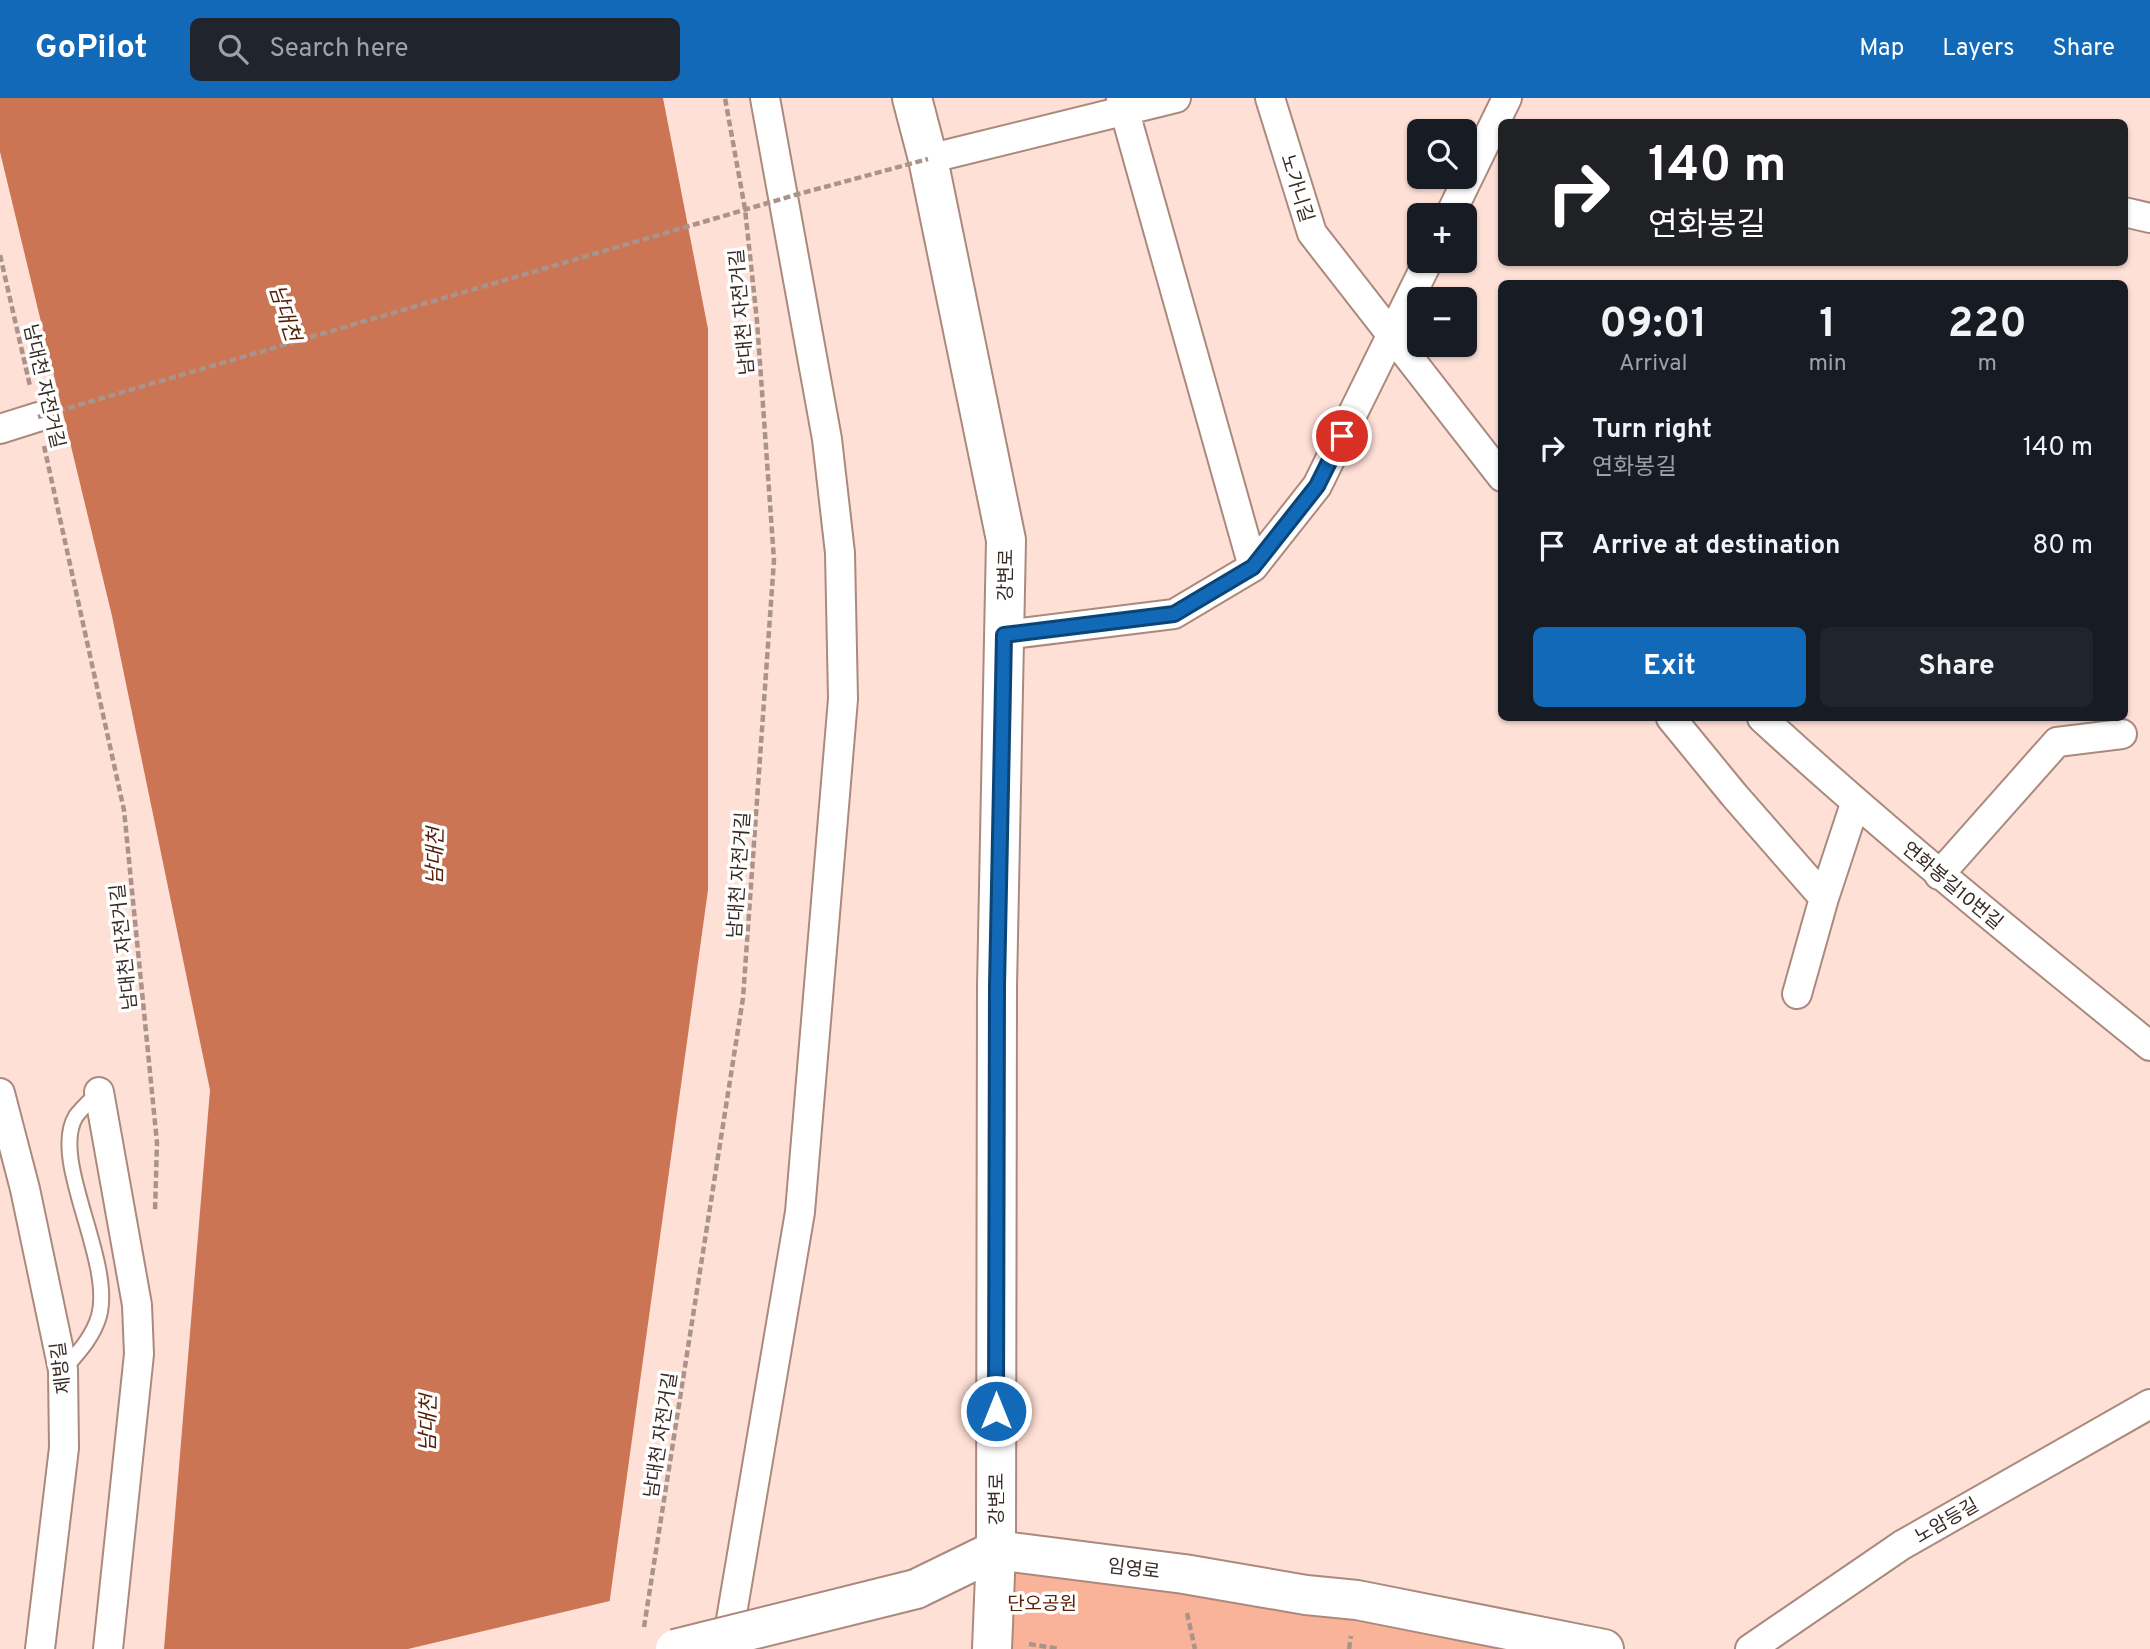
<!DOCTYPE html>
<meta charset="utf-8">
<style>
:root{--surface:#171b24;--page:#20242c;--text:#f1f3f6;--muted:#9ea1a6;--accent:#1169b7}
body{margin:0;font-family:Overpass,"Noto Sans KR",sans-serif;background:var(--page);color:var(--text);height:100vh;display:flex;flex-direction:column;font-size:26px;white-space:nowrap}
*{box-sizing:border-box;margin:0}
p{font-size:23px;color:var(--muted)}
.icon{flex:none;width:38px;height:38px;fill:none;stroke:currentColor;stroke-width:2;stroke-linecap:round;stroke-linejoin:round}
.map{position:relative;flex:1;overflow:hidden}
.sheet{position:absolute;left:1498px;top:182px;width:630px;height:441px;display:flex;flex-direction:column;background:var(--surface);border-radius:10px;box-shadow:0 2px 5px #0004}
.sheet>*{flex:none}
.banner{position:absolute;left:1498px;top:21px;width:630px;height:147px;border-radius:10px;box-shadow:0 2px 5px #0004;background:#202124;color:#fff;overflow:hidden}
.fabs{position:absolute;left:1407px;top:21px;display:grid;gap:14px}
.fabs a{display:grid;place-items:center;width:70px;height:70px;border-radius:10px;background:var(--surface);box-shadow:0 2px 5px #0004;font-size:35px}
.pin{position:absolute;display:grid;place-items:center;width:60px;height:60px;color:#fff;margin:-30px;border:4px solid #fff;border-radius:50%;box-shadow:0 2px 7px #0007}
.me{position:absolute;width:77px;margin:-38px;rotate:0deg;stroke-linejoin:round;filter:drop-shadow(0 0 5px #0008)}
.turn{display:flex;align-items:center;gap:24px;height:147px;padding:0 35px;font-size:32px}
.turn .icon{width:91px;height:91px;stroke-width:2.5}
.turn b{display:block;font-size:49px;line-height:60px}
.eta{display:flex;justify-content:space-evenly;align-items:center;height:119px;text-align:center}
.eta b{font-size:42px;font-weight:700;line-height:49px}
.primary-button{display:flex;gap:14px;margin-top:auto;padding:14px 35px}
.primary-button a{flex:1;height:80px;border-radius:10px;background:var(--accent);color:#fff;font-size:28px;font-weight:700;line-height:80px;text-align:center}
.primary-button a+a{background:var(--page);color:var(--text)}
ul{padding:0;list-style:none}
li{display:flex;align-items:center;gap:21px;height:98px;padding:0 35px}
li div{flex:1}
li b{display:block;font-size:26px}
li em{font-style:normal}
header{display:flex;align-items:center;gap:42px;box-sizing:border-box;height:98px;padding:0 35px;background:var(--accent);color:#fff}
header strong{font-size:33px}
nav{display:flex;gap:38px;margin-inline-start:auto;font-size:24px}
.search{width:490px;height:63px;background:var(--page);display:flex;align-items:center;gap:18px;box-sizing:border-box;padding:0 24px;border-radius:10px;color:var(--muted);font-size:26px}
.map>svg:first-child{display:block}
.green{fill:#f9b398}
.water{fill:#cc7554}
.pier{fill:#fee0d6}
.lines{fill:none;stroke-linecap:round;stroke-linejoin:round}
.lane-casing{stroke:#ab897d;stroke-width:18}
.street-casing{stroke:#ab897d;stroke-width:32}
.secondary-casing{stroke:#ab897d;stroke-width:42}
.path{stroke:#aa938b;stroke-width:4.5;stroke-dasharray:7 3.5;stroke-linecap:butt}
.lane{stroke:#fff;stroke-width:14}
.street{stroke:#fff;stroke-width:28}
.secondary{stroke:#fff;stroke-width:38}
.secondary-bridge-casing{stroke:#ab897d;stroke-width:42;stroke-linecap:butt}
.path-bridge{stroke:#aa938b;stroke-width:4.5;stroke-dasharray:7 3.5;stroke-linecap:butt}
.secondary-bridge{stroke:#fff;stroke-width:38}
.route-casing{stroke:#0b4477;stroke-width:18}
.route{stroke:#1169b7;stroke-width:12}
.labels{text-anchor:middle;stroke-width:7;stroke-linejoin:round;paint-order:stroke}
.street-label{font-size:19px;fill:#382b26;stroke:#fff}
.park-label{font-size:19px;fill:#5a2209;stroke:#fff}
.water-label{font-size:21px;font-style:italic;fill:#561e06;stroke:#fff}
</style>
<header>
<strong>GoPilot</strong>
<div class="search"><svg class="icon" aria-label="search" viewBox="0 0 24 24"><circle cx="10" cy="10" r="6"/><path d="M15 15l6 6"/></svg>Search here</div>
<nav><a>Map</a><a>Layers</a><a>Share</a></nav>
</header>
<div class="map">
<svg width="2150" height="1551" viewBox="0 0 2150 1551">
<rect width="100%" height="100%" fill="#fee0d6"/>
<path class="green" d="M996 1452 1584 1551H992Z"/>
<path class="water" d="M0 0H663L708 231V792L603 1551H164L210 992 112 518 0 54Z"/>
<path class="pier" d="M614 1502 607 1551H408Z"/>
<g class="lines">
<defs>
<path id="lane" d="M64 1271C78 1255 93 1239 99 1218 114 1163 49 1061 76 1018 82 1010 91 1002 98 995"/>
<path id="street" d="M1121 0 1253 469
M1270 0 1312 135 1502 379
M928 61 1176 0
M2124 114 2150 120
M1450 117 1507 0
M0 331 38 319
M1004 537 1174 516 1253 469 1317 388 1428 163
M1671 620 1734 697 1824 800
M1762 620C1887 735 2018 841 2150 948
M1939 777 2057 644 2122 636
M1797 896 1824 800 1855 706
M99 994 137 1207 139 1256 108 1551
M0 995 25 1091 63 1272 64 1350 40 1551
M726 1551 800 1114 843 601 840 455 827 341 765 0
M1750 1551 1902 1447 2150 1306"/>
<path id="secondary" d="M912 0 928 61 1006 442 997 889 996 1452 992 1551
M916 1491 996 1452 1184 1476 1306 1497 1357 1502 1604 1551"/>
</defs>
<use href="#lane" class="lane-casing"/>
<use href="#street" class="street-casing"/>
<use href="#secondary" class="secondary-casing"/>
<path class="path" d="M0 157 30 288
M44 348 124 712 157 1045 155 1113
M1187 1515 1195 1551
M644 1529 743 900 774 462 757 223 745 111 725 0
M1029 1546 1060 1551
M1349 1551 1351 1538"/>
<use href="#lane" class="lane"/>
<use href="#street" class="street"/>
<use href="#secondary" class="secondary"/>
<defs>
<path id="secondary-bridge" d="M675 1551 916 1491"/>
</defs>
<use href="#secondary-bridge" class="secondary-bridge-casing"/>
<path class="path-bridge" d="M38 319 795 97 928 61"/>
<use href="#secondary-bridge" class="secondary-bridge"/>
</g>
<g class="lines">
<defs>
<path id="route" d="M996 1313 997 889 1004 537 1174 516 1253 469 1317 388 1342 338"/>
</defs>
<use href="#route" class="route-casing"/>
<use href="#route" class="route"/>
</g>
<g class="labels">
<g class="street-label">
<text transform="translate(1298 90) rotate(73)" y="7">노가니길</text>
<text transform="translate(741 214) rotate(-95)" y="7">남대천 자전거길</text>
<text transform="translate(45 288) rotate(77)" y="7">남대천 자전거길</text>
<text transform="translate(1005 477) rotate(-89)" y="7">강변로</text>
<text transform="translate(738 777) rotate(-86)" y="7">남대천 자전거길</text>
<text transform="translate(1953 787) rotate(40)" y="7">연화봉길10번길</text>
<text transform="translate(123 849) rotate(-96)" y="7">남대천 자전거길</text>
<text transform="translate(60 1270) rotate(-97)" y="7">제방길</text>
<text transform="translate(660 1337) rotate(-81)" y="7">남대천 자전거길</text>
<text transform="translate(996 1401) rotate(-90)" y="7">강변로</text>
<text transform="translate(1946 1422) rotate(-30)" y="7">노암등길</text>
<text transform="translate(1134 1470) rotate(7)" y="7">임영로</text>
</g>
<g class="park-label">
<text x="1042" y="1512">단오공원</text>
</g>
<g class="water-label">
<text transform="translate(285 215) rotate(72)" y="7">남대천</text>
<text transform="translate(435 758) rotate(-89)" y="7">남대천</text>
<text transform="translate(428 1325) rotate(-89)" y="7">남대천</text>
</g>
</g>
</svg>
<div class="fabs">
<a><svg class="icon" aria-label="search" viewBox="0 0 24 24"><circle cx="10" cy="10" r="6"/><path d="M15 15l6 6"/></svg></a>
<a>+</a>
<a>−</a>
</div>
<div class="pin" style="left:1342px;top:338px;background:#d93025"><svg class="icon" aria-label="arrive" viewBox="0 0 24 24"><path d="M6 21V4h12l-3 4 3 4H6"/></svg></div>
<svg class="me" style="left:996px;top:1313px" viewBox="-20 -20 40 40"><circle r="17" fill="#1169b7" stroke="#fff" stroke-width="3"/><path d="M0-11L8 9 0 5-8 9z" fill="#fff"/></svg>
<div class="banner">
<div class="turn"><svg class="icon" aria-label="right" viewBox="0 0 24 24"><path d="M7 20v-9h11M14 6l5 5-5 5"/></svg><div><b>140 m</b>연화봉길</div></div>
</div>
<section class="sheet">
<div class="eta">
<div><b>09:01</b><p>Arrival</p></div>
<div><b>1</b><p>min</p></div>
<div><b>220</b><p>m</p></div>
</div>
<ul>
<li><svg class="icon" aria-label="right" viewBox="0 0 24 24"><path d="M7 20v-9h11M14 6l5 5-5 5"/></svg><div><b>Turn right</b><p>연화봉길</p></div><em>140 m</em></li>
<li><svg class="icon" aria-label="arrive" viewBox="0 0 24 24"><path d="M6 21V4h12l-3 4 3 4H6"/></svg><div><b>Arrive at destination</b></div><em>80 m</em></li>
</ul>
<div class="primary-button"><a>Exit</a><a>Share</a></div>
</section>
</div>
